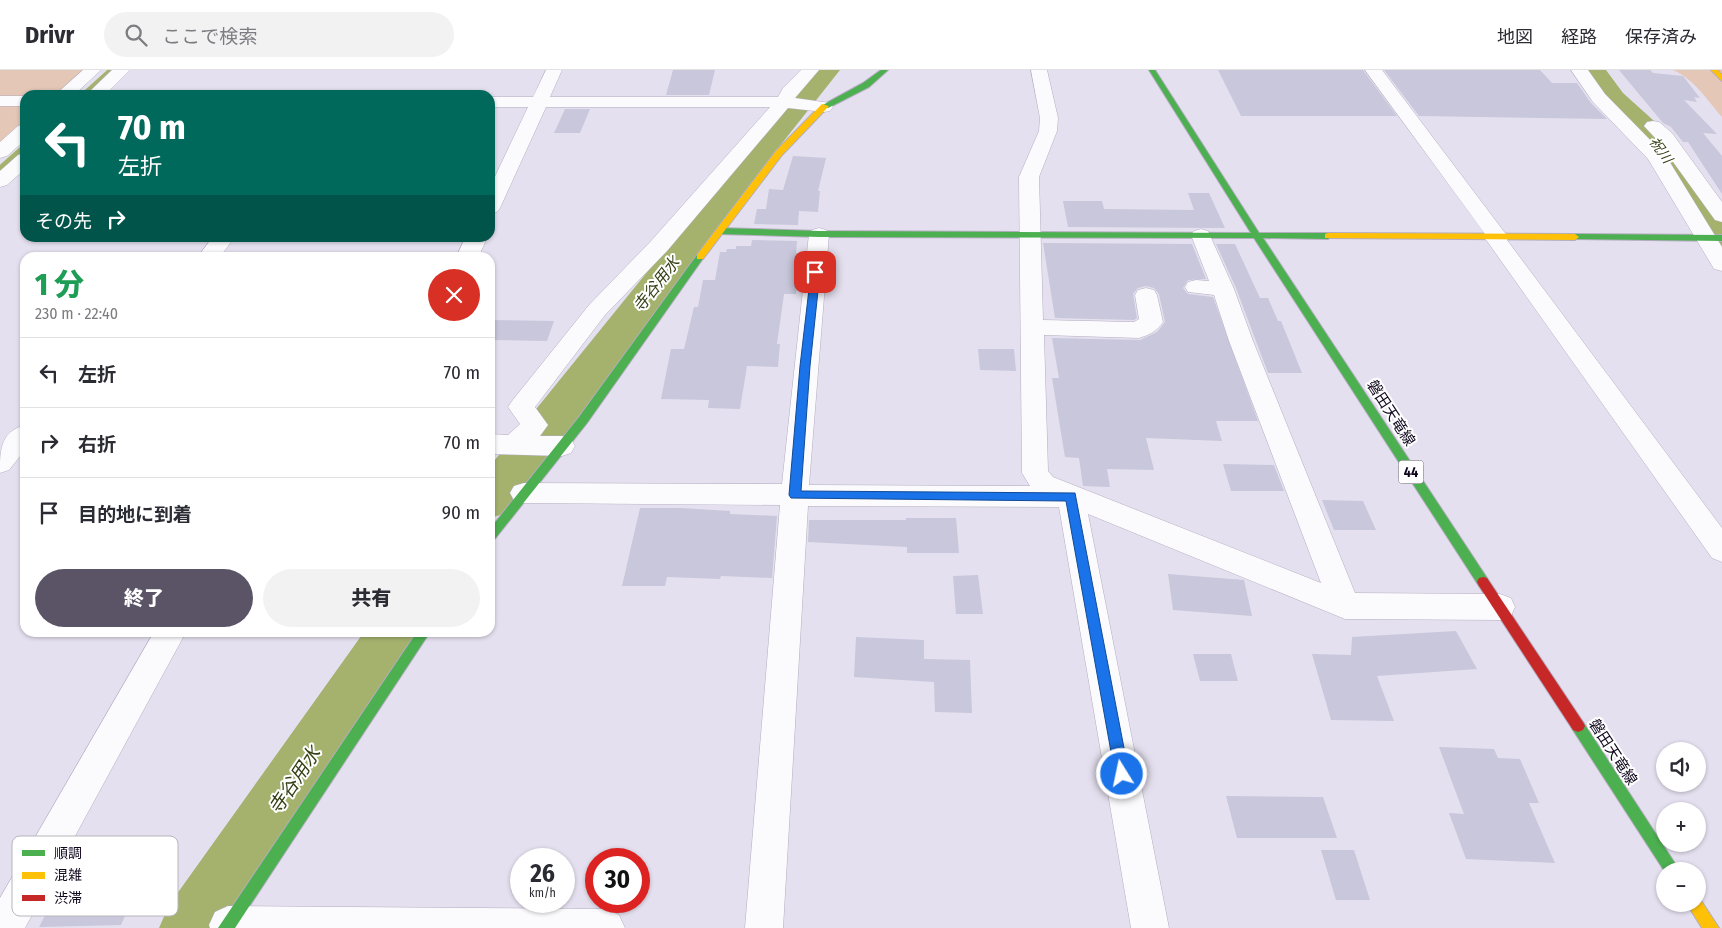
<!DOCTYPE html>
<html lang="ja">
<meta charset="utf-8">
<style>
:root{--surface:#fff;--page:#f2f2f3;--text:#2b2b33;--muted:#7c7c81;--line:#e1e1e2;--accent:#5b5366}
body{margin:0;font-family:"Fira Sans Condensed","Noto Sans JP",sans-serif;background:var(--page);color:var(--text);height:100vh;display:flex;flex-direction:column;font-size:19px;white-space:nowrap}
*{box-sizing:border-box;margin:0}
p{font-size:16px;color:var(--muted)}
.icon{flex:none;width:28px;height:28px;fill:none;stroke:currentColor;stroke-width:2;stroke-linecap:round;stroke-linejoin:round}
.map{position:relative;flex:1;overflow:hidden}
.drawer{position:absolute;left:20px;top:182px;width:475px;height:385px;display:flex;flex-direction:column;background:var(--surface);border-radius:15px;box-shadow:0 1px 4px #0004}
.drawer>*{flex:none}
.banner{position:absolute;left:20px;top:20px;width:475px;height:152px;border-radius:15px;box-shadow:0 1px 4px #0004;background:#00695c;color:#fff;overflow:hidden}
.buttons{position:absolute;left:1656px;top:672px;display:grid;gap:10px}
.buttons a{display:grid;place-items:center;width:50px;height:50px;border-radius:50%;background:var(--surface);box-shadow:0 1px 4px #0004;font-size:25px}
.speed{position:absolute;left:510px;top:778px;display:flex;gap:10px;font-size:25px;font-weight:700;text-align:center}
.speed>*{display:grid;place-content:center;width:65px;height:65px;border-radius:50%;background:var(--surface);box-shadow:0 1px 4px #0004;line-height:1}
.speed small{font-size:12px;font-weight:400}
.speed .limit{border:8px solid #d22;background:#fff;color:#111}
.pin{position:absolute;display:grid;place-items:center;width:42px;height:42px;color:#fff;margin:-21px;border-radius:10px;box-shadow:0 2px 8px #0006}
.me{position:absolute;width:55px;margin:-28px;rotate:350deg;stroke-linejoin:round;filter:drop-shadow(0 0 4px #0008)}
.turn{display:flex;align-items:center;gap:18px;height:105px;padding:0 15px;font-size:22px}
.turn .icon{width:65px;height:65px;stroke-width:2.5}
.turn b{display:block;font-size:35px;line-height:42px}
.then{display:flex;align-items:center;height:48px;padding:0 15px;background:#0003;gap:10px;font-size:19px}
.round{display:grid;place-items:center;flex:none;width:52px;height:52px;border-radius:26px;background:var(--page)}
.head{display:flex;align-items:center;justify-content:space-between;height:85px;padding:0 15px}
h1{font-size:30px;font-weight:800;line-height:38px;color:#1e9e55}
.cta{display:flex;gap:10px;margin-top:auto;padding:10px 15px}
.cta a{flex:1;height:58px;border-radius:30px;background:var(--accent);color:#fff;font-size:20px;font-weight:800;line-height:58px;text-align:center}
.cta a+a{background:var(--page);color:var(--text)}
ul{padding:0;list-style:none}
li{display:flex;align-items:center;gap:15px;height:70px;padding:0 15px;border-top:1px solid var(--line)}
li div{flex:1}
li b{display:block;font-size:19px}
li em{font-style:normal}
header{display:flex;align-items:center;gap:30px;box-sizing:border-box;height:70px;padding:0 25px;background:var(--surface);border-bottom:1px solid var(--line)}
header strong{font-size:24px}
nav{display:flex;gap:28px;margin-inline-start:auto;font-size:18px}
.search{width:350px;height:45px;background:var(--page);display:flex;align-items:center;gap:12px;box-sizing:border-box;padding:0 18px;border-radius:28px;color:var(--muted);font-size:19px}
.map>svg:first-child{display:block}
.green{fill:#e5c7b7}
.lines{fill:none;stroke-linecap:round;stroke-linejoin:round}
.stream{stroke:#a4b26e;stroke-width:5}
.river{fill:#a4b26e;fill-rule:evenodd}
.building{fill:#c8c7db}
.street-casing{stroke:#b4adc0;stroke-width:1}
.fast-casing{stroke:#b4adc0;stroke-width:2}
.slow-casing{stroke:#b4adc0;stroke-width:2}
.jam-casing{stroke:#b4adc0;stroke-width:2}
.street{fill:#fbfafd;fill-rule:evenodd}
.fast{fill:#4caf50;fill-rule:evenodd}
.slow{fill:#ffc107;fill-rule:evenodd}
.jam{fill:#c62828;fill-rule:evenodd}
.route{fill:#1a73e8;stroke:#114b97}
.labels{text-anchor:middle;stroke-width:4;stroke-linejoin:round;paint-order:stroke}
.far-water-label{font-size:14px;font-style:italic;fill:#363f15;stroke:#fff}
.shield{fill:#fff;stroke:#585161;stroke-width:1}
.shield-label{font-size:14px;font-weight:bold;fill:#10071d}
.street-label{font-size:15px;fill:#10071d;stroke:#fff}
.water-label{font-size:16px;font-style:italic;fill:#363f15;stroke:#fff}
.near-water-label{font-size:19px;font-style:italic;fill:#363f15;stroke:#fff}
.key{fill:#fff;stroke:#b7b5bb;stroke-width:1}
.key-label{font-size:14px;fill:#10071d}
</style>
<header>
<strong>Drivr</strong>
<div class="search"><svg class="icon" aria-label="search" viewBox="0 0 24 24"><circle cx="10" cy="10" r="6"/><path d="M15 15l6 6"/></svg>ここで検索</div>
<nav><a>地図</a><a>経路</a><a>保存済み</a></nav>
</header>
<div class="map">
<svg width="1722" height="858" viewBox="0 0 1722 858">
<rect width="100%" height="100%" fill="#e5e0ef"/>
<path class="green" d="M0 0H93L64 25H25V60L0 82Z
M1673 0H1722V47C1707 30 1694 9 1673 0Z"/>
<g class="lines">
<path class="stream" d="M83 25 111 0
M0 98 25 76"/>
<path class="river" d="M809 0H840L779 77 507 443 490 448V396L682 159 775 39Z
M1576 0H1606L1623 23 1663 59 1722 142V179L1709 176 1640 72 1601 35Z
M364 562H421L414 578 230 858H159L169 835Z"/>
</g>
<path class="building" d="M673 0H715L709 25H666Z
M1218 0H1363L1397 46H1241Z
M1384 0H1540L1552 13H1577L1591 33 1607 49 1419 46Z
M1619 0H1650L1653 3 1683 6 1700 28 1694 27 1697 32 1684 30 1717 64 1703 63 1722 86V124L1688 72H1683L1671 57 1663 53Z
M565 39H590L580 63H554Z
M793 86 826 88 818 121H820L818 142 799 141 798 155 754 154 757 139H766L769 119 783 120Z
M1188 123H1209L1225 158 1068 157 1063 131H1102L1104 139 1194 140Z
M752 170 797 171 796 183H801L796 224H784L777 274H780L778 297 747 296 740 339 708 338 709 330 661 329 671 279H684L694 237H698L703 210H715L720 182H726L727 179H736V176H751Z
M1043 173 1192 174 1206 209 1188 210 1183 218 1188 224 1213 227 1258 351H1216L1222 371 1146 368 1154 400 1107 399 1110 417 1083 416 1079 388 1065 387 1052 308H1059L1052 268 1140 270 1157 262 1165 252 1159 224 1154 218 1146 216 1138 218 1133 224 1137 248 1134 250 1055 248Z
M1216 174H1235L1260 228H1268L1278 251H1281L1302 303H1268L1236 218Z
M490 250 554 251 547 271 490 270Z
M978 279H1014L1016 301 980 300Z
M1223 394 1274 395 1284 421H1231Z
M1322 430 1363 431 1376 460H1334Z
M640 438H681L730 441V444L777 446 772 508 721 506 720 509 667 507 665 516H622Z
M906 448H956L959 483H907V477L808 472 809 450H906Z
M1168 504 1244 510 1252 546 1173 540Z
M978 505 983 544H956L953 506Z
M1456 561 1477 599 1377 606 1394 651 1331 650 1312 584 1351 585 1352 567Z
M856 567 924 570V589L970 590 972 643 935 642 934 612 854 607Z
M1193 584H1231L1238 611H1200Z
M1439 677 1494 679 1498 688 1520 689 1539 733H1529L1555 793 1466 789 1449 743 1464 744Z
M1226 726 1323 727 1337 768H1237Z
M1321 780H1354L1370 830H1336Z
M144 803 121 855 39 857 66 805Z"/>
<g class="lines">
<defs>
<path id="street" d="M83 0H101L74 25H55Z
M112 0H130L105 25H86Z
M546 0H562L550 27H778L783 18 801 0H819L795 28 830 33 833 37 830 41 824 42 788 38 667 181 605 245 535 337 548 355 540 366H562L571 369 575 376 571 383 562 386 490 384V364L508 365 520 354 508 337 512 331 589 235 651 171 770 37H546L500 138 497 142 490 144V117L528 37H490V27H533Z
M1031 0H1047L1058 48 1057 61 1039 107 1043 250 1134 252 1139 249 1135 225 1138 220 1146 218 1154 220 1157 225 1163 252C1157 261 1149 265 1139 268L1044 265 1048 401 1053 407 1321 513 1229 271 1214 225 1188 222 1185 217 1188 212 1196 210 1209 211 1191 165 1194 161 1201 159 1208 161 1234 219 1253 271 1355 523 1500 524 1511 528 1515 537 1511 546 1500 550 1345 549 1088 444 1169 858H1131L1059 437 808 436 783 858H745L780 435 524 433 514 430 510 423 514 416 524 413 782 414 809 164 812 160 819 158 826 160 829 164 809 415 1030 416 1022 403 1019 107 1039 61 1040 48Z
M1365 0H1382L1505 163 1509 167 1507 170 1722 458V492L1712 488 1487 171 1483 167 1485 164Z
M1571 0H1588L1605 24 1666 86 1722 177V201L1714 199 1648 89 1593 32Z
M0 26H25V36H0Z
M1653 51 1659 52 1672 63 1722 132V152L1715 150 1658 71 1644 56 1647 52Z
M25 54V70L7 86 0 88V72L18 56Z
M25 83V99L7 115 0 117V101L18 85Z
M212 168H234L219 188H197Z
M465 168H487L478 188H456Z
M22 356 25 357V380L9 400 0 403C0 382 0 363 22 356Z
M154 562H186L25 858H0V828Z
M228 836 606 839 619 845 625 858H210L209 855 215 842Z"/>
<path id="fast" d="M881 0H888L869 17 828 38 821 36 863 13Z
M1149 0H1155L1259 163H1328L1332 166 1328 169 1263 168 1487 508 1489 512 1487 516 1483 517 1479 516 1254 168 819 167 719 164 715 161 719 158 819 161 1251 163Z
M1575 164 1722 165V171L1572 169 1571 167Z
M700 184 704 187 587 353 494 470 490 472V459L579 347 697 185Z
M417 562H430L235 858H218Z
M1578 650 1583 652 1680 801 1665 802 1573 660 1571 656 1573 652Z"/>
<path id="slow" d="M1711 0H1718L1722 5V11Z
M822 34 829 36 782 85 703 189H697V185L776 81Z
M1328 163 1575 164 1579 167 1575 170 1325 168V164Z
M1698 827 1700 829 1719 858H1702L1687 834H1698Z"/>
<path id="jam" d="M1483 507 1487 508 1583 652 1585 656 1583 660 1578 662 1573 660 1479 516 1477 512 1479 508Z"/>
</defs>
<use href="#street" class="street-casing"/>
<use href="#fast" class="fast-casing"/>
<use href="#slow" class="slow-casing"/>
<use href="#jam" class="jam-casing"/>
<use href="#street" class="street"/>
<use href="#fast" class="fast"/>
<use href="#slow" class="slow"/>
<use href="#jam" class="jam"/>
</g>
<path class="route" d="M815 199 820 202 810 296 801 421 1075 423 1129 704 1127 709 1122 711 1117 709 1115 704 1066 431 791 428 789 425 800 296 811 202Z"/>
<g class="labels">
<g class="far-water-label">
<text transform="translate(1661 80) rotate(54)" y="5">祝川</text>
</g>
<rect class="shield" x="1398.5" y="390.5" width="25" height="23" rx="4"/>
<g class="shield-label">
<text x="1411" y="407">44</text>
</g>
<g class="street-label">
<text transform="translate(1391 343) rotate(57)" y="5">磐田天竜線</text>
<text transform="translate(1613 682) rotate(57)" y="5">磐田天竜線</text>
</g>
<g class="water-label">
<text transform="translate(656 214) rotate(-52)" y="6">寺谷用水</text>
</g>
<g class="near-water-label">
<text transform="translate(294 710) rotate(-56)" y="7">寺谷用水</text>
</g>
</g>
<rect x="12" y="766" width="166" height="80" rx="8" class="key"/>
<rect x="22" y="780" width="23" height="6" fill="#4caf50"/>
<rect x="22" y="802" width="23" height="7" fill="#ffc107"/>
<rect x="22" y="825" width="23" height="6" fill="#c62828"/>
<g class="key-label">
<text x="54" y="788">順調</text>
<text x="54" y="810">混雑</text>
<text x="54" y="833">渋滞</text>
</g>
</svg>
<div class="buttons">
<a><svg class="icon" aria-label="sound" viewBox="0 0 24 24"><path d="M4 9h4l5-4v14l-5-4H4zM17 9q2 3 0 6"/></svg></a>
<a>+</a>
<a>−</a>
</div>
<div class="speed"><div>26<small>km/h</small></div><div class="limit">30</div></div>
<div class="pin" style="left:815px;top:202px;background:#d93025"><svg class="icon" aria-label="arrive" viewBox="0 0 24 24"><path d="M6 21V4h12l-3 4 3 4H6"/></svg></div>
<svg class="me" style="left:1122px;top:704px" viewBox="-20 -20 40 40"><circle r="17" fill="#1a73e8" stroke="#fff" stroke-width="3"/><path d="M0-11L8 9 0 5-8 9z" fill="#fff"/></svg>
<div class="banner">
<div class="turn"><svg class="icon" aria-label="left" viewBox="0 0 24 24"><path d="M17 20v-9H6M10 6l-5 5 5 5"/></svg><div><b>70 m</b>左折</div></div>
<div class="then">その先<svg class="icon" aria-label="right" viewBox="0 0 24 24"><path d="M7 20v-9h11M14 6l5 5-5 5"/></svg></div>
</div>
<section class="drawer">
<div class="head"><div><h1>1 分</h1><p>230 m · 22:40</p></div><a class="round" style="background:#d93025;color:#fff"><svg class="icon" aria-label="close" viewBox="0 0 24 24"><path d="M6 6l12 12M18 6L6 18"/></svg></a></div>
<ul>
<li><svg class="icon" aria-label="left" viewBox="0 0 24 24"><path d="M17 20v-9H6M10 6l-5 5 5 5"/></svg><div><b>左折</b></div><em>70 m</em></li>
<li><svg class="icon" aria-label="right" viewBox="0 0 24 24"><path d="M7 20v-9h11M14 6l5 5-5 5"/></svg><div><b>右折</b></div><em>70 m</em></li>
<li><svg class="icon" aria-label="arrive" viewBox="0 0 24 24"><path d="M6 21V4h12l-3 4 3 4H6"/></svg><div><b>目的地に到着</b></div><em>90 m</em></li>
</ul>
<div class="cta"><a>終了</a><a>共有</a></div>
</section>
</div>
